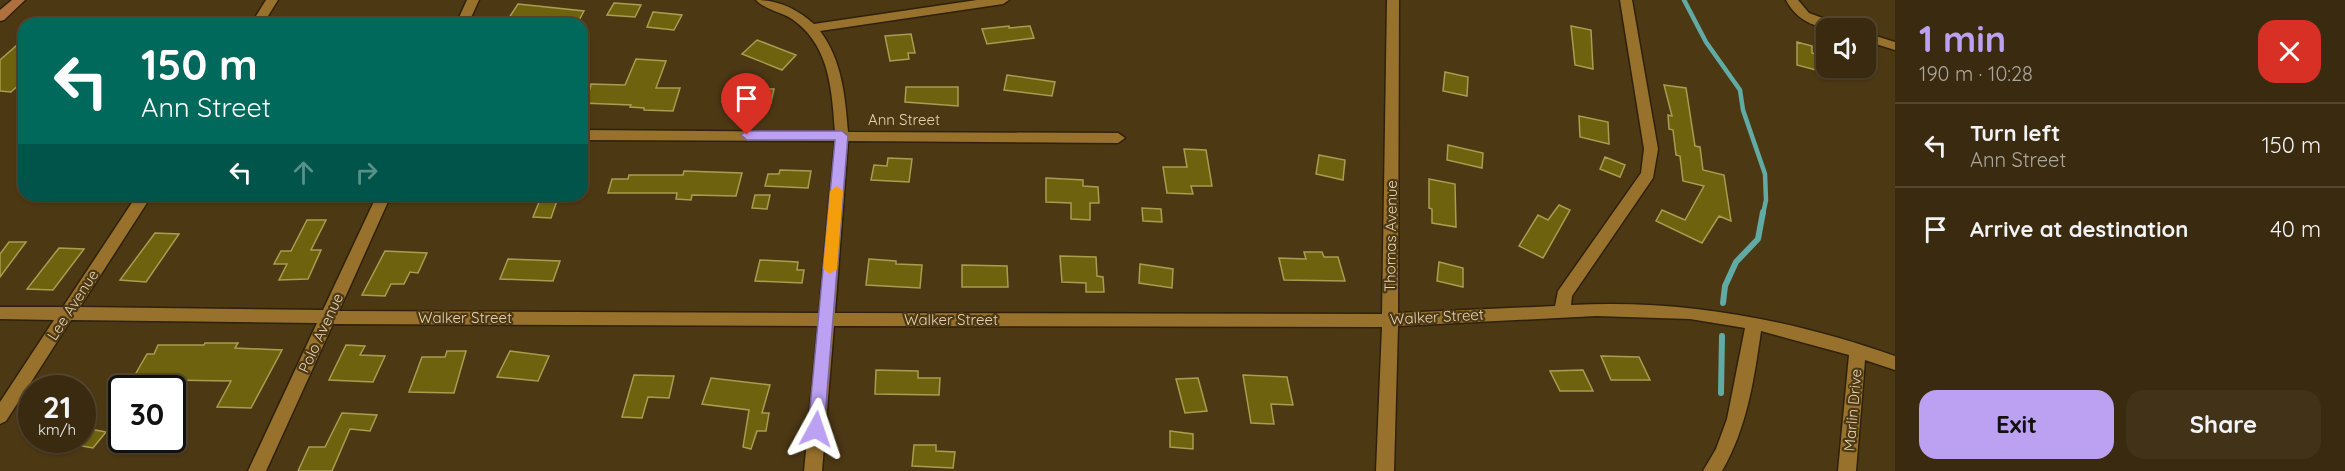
<!DOCTYPE html>
<meta charset="utf-8">
<style>
:root{--surface:#3a2a0f;--page:#413218;--text:#f1f3f6;--muted:#aba79e;--line:#54462f;--accent:#bca0f2}
body{margin:0;font-family:Quicksand,sans-serif;background:var(--page);color:var(--text);height:100vh;display:flex;flex-direction:column;font-size:22px;white-space:nowrap}
*{box-sizing:border-box;margin:0}
p{font-size:20px;color:var(--muted)}
.icon{flex:none;width:33px;height:33px;fill:none;stroke:currentColor;stroke-width:2;stroke-linecap:round;stroke-linejoin:round}
.map{position:relative;flex:1;overflow:hidden}
.details{display:flex;flex-direction:column;background:var(--surface);width:450px}
.details>*{flex:none}
.hud{position:absolute;left:18px;top:18px;width:570px;height:183px;border-radius:18px;box-shadow:0 2px 4px #0004,0 0 0 2px var(--line);background:#00695c;color:#fff;overflow:hidden}
.controls{position:absolute;left:1816px;top:18px;display:grid;gap:12px}
.controls a{display:grid;place-items:center;width:60px;height:60px;border-radius:12px;background:var(--surface);box-shadow:0 2px 4px #0004,0 0 0 2px var(--line);font-size:30px}
.speed{position:absolute;left:18px;top:375px;display:flex;gap:12px;font-size:30px;font-weight:700;text-align:center}
.speed>*{display:grid;place-content:center;width:78px;height:78px;border-radius:50%;background:var(--surface);box-shadow:0 2px 4px #0004,0 0 0 2px var(--line);line-height:1}
.speed small{font-size:15px;font-weight:400}
.speed .limit{border:3px solid #111;border-radius:9px;background:#fff;color:#111}
.pin{position:absolute;display:grid;place-items:center;width:51px;height:51px;color:#fff;margin:-62px -26px;border-radius:50% 50% 50% 0;rotate:-45deg;box-shadow:0 0 6px #0007}
.pin .icon{rotate:45deg}
.me{position:absolute;width:66px;margin:-33px;rotate:5deg;stroke-linejoin:round;filter:drop-shadow(0 0 4px #0008)}
.turn{display:flex;align-items:center;gap:21px;height:126px;padding:0 24px;font-size:27px}
.turn .icon{width:78px;height:78px;stroke-width:2.5}
.turn b{display:block;font-size:42px;line-height:51px}
.lanes{display:flex;align-items:center;height:57px;padding:0 24px;background:#0003;justify-content:center;gap:30px;direction:ltr}
.lanes .off{opacity:.35}
.round{display:grid;place-items:center;flex:none;width:63px;height:63px;border-radius:18px;background:var(--page)}
.overview{display:flex;align-items:center;justify-content:space-between;height:102px;padding:0 24px}
h1{font-size:36px;font-weight:800;line-height:45px;color:var(--accent)}
.action{display:flex;gap:12px;margin-top:auto;padding:12px 24px}
.action a{flex:1;height:69px;border-radius:18px;background:var(--accent);color:#111;font-size:24px;font-weight:800;line-height:69px;text-align:center}
.action a+a{background:var(--page);color:var(--text)}
ul{padding:0;list-style:none}
li{display:flex;align-items:center;gap:18px;height:84px;padding:0 24px;border-top:2px solid var(--line)}
li div{flex:1}
li b{display:block;font-size:22px}
li em{font-style:normal}
main{display:flex;flex:1;min-height:0}
.map>svg:first-child{display:block}
.lines{fill:none;stroke-linecap:round;stroke-linejoin:round}
.stream-far1{stroke:#61aba5;stroke-width:4.5}
.stream{stroke:#61aba5;stroke-width:6}
.building{fill:#6f620e;stroke:#aa9c50;stroke-width:1.5}
.minor-casing{stroke:#2e210b;stroke-width:3}
.secondary-casing{stroke:#2e210b;stroke-width:3}
.minor{fill:#98722c;fill-rule:evenodd}
.secondary{fill:#af7040;fill-rule:evenodd}
.route{fill:#bca0f2;stroke:#7a689d;stroke-width:1.5}
.slow{fill:#f59e0b}
.labels{text-anchor:middle;stroke-width:4.5;stroke-linejoin:round;paint-order:stroke}
.street-label{font-size:15px;fill:#e7d3b2;stroke:#4d3814}
</style>
<main>
<div class="map">
<svg width="1895" height="471" viewBox="0 0 1895 471">
<rect width="100%" height="100%" fill="#4d3814"/>
<g class="lines">
<path class="stream-far1" d="M1684 0 1706 42 1740 90 1743 110 1765 174 1766 200 1763 214"/>
<path class="stream" d="M1723 303 1725 286 1736 262 1758 239 1763 212
M1721 393 1722 336"/>
</g>
<path class="building" d="M614 3 641 5 635 17 607 15Z
M518 4 584 11 577 24H505Z
M653 12 682 15 674 30 647 27Z
M1009 26V28L1030 26 1034 38 987 44 982 29Z
M1571 26 1591 30 1593 69 1575 65Z
M911 34 915 53H908L909 59 890 61 885 36Z
M24 39V80L11 92 0 91V60Z
M757 40 796 55 782 70 742 54Z
M1797 42 1812 46V53L1826 57 1827 73 1797 65Z
M636 59 666 61 656 88H680L673 111 644 110V108L630 107 631 105 582 103V89H590L591 84 625 85Z
M1445 72 1468 77 1467 96 1443 91Z
M1007 75 1055 82 1052 96 1004 90Z
M1664 85 1686 88 1695 146 1700 147 1703 170 1724 175 1731 221 1719 216 1702 243 1656 221 1662 210 1685 220 1704 186 1683 181 1680 156 1676 155 1673 130 1669 129 1668 115 1672 116Z
M906 87H958V106L905 102Z
M725 88 774 89 771 103 722 102Z
M1579 116 1608 122 1609 144 1580 137Z
M1448 145 1483 153 1482 168 1447 160Z
M1184 149 1206 150 1212 186H1191L1193 194 1167 193 1163 167H1187Z
M1319 155 1345 160 1343 180 1316 174Z
M1605 157 1625 165 1620 177 1600 169Z
M888 158 912 159 909 182 871 180 874 165 887 166Z
M780 170 811 171 808 188 765 186 768 174H779Z
M684 171 742 173 736 196 692 195 691 200 676 199 677 193H608L612 179H628L629 175H683Z
M1046 178 1083 180V186L1098 187 1099 203H1090V220L1071 219V203L1046 202Z
M1429 179 1455 184 1456 227 1432 223V209L1429 208Z
M542 195H559L551 218 533 217Z
M755 195H770L767 209 752 208Z
M1559 205 1570 210 1543 258 1519 246 1538 215 1548 220Z
M1142 208 1161 209 1162 222 1143 221Z
M307 220H326L311 250H321L308 279 279 280 287 264H274L281 251H291Z
M155 233 179 234 146 282 120 280Z
M9 242H26L0 277V254Z
M59 248 84 249 53 290 27 289Z
M385 251 427 253 418 273 410 272 404 284H391L385 296 362 295Z
M1304 252H1322L1324 257H1338L1345 281 1284 280 1279 258 1306 259Z
M1060 256 1096 257 1097 276 1103 277 1104 292H1086V283L1062 282Z
M508 259 560 261 553 281 500 279Z
M869 259 896 261V264L922 265 920 288 866 285Z
M760 260 798 262 797 270H804L802 283 755 281Z
M1439 262 1463 268V287L1437 281Z
M1140 264 1173 269 1172 288 1139 283Z
M962 265 1007 266 1008 287H962Z
M205 343H238L235 348 282 350 251 408 217 407 231 381 167 380 163 387H128L147 354H154L158 345H204Z
M346 345 365 346 360 355 385 356 373 382 329 380Z
M447 351H466L454 393 409 392 422 357H445Z
M510 351 549 356 538 381 497 377Z
M1601 356 1639 357 1650 380H1611Z
M876 370 918 371V378H940L939 395 875 394Z
M1583 370 1593 391H1560L1550 371Z
M634 375 674 376 669 398 648 397 642 418 622 417Z
M1243 375 1287 377 1293 405 1271 404 1274 424 1251 423Z
M711 378 770 385 762 413H769L766 431H757L751 449 743 447 749 410 702 404Z
M1198 378 1207 411 1185 413 1176 379Z
M342 413 377 415 370 431 350 429 332 471H298L309 447H325Z
M90 429 106 432 93 448 76 445Z
M1170 431 1193 434V449L1170 447Z
M914 445H936V451L955 452 953 468 912 466Z"/>
<g class="lines">
<defs>
<path id="minor" d="M266 0H278L263 24H251Z
M467 0H479L468 24H456Z
M756 0C779 0 797 9 814 24L977 0H1009L1003 4 820 31C842 60 845 96 848 132L1118 133 1125 138 1118 143 848 141 835 313 1382 314 1387 0H1399L1398 313 1555 306 1558 291 1641 173 1644 149 1620 0H1632L1658 149 1653 178 1572 296 1571 305C1684 299 1788 319 1895 356V370L1865 360 1856 471H1838L1849 355 1761 331C1754 380 1747 428 1722 471H1703L1716 449 1727 419 1745 328 1690 319 1596 316 1398 326 1394 471H1376L1382 327 834 326 822 471H804L818 326 333 324 266 471H248L317 323 71 320 6 421 0 424V402L54 320 0 319V307H63L137 195H152L80 307 323 310 377 195H391L339 311 819 313 835 141 582 140V130L835 132C832 92 830 48 796 22 785 12 766 11 756 0Z
M1786 0H1798L1809 13 1841 25 1843 28C1820 30 1798 23 1786 0Z
M1866 33 1895 42V50L1866 41Z"/>
<path id="secondary" d="M12 0H25L4 20 0 21V10Z"/>
</defs>
<use href="#minor" class="minor-casing"/>
<use href="#secondary" class="secondary-casing"/>
<use href="#minor" class="minor"/>
<use href="#secondary" class="secondary"/>
</g>
<path class="route" d="M747 131H842L848 136 824 429 822 433 816 436 811 433 808 429 835 140H747L741 135Z"/>
<path class="slow" d="M837 186 843 191 837 269 830 274 823 269 830 191Z"/>
<g class="labels">
<g class="street-label">
<text x="904" y="125">Ann Street</text>
<text transform="translate(1391 236) rotate(-89)" y="5">Thomas Avenue</text>
<text transform="translate(73 305) rotate(-57)" y="5">Lee Avenue</text>
<text transform="translate(1437 317) rotate(-3)" y="5">Walker Street</text>
<text x="465" y="323">Walker Street</text>
<text x="951" y="325">Walker Street</text>
<text transform="translate(321 333) rotate(-65)" y="5">Polo Avenue</text>
<text transform="translate(1853 410) rotate(-85)" y="5">Marlin Drive</text>
</g>
</g>
</svg>
<div class="controls">
<a><svg class="icon" aria-label="sound" viewBox="0 0 24 24"><path d="M4 9h4l5-4v14l-5-4H4zM17 9q2 3 0 6"/></svg></a>
</div>
<div class="speed"><div>21<small>km/h</small></div><div class="limit">30</div></div>
<div class="pin" style="left:747px;top:135px;background:#d93025"><svg class="icon" aria-label="arrive" viewBox="0 0 24 24"><path d="M6 21V4h12l-3 4 3 4H6"/></svg></div>
<svg class="me" style="left:816px;top:429px" viewBox="-20 -20 40 40"><path d="M0-17L14 15 0 8-14 15z" fill="#bca0f2" stroke="#fff" stroke-width="4"/></svg>
<div class="hud">
<div class="turn"><svg class="icon" aria-label="left" viewBox="0 0 24 24"><path d="M17 20v-9H6M10 6l-5 5 5 5"/></svg><div><b>150 m</b>Ann Street</div></div>
<div class="lanes"><svg class="icon" aria-label="left" viewBox="0 0 24 24"><path d="M17 20v-9H6M10 6l-5 5 5 5"/></svg><svg class="icon off" aria-label="ahead" viewBox="0 0 24 24"><path d="M12 20V5M6 11l6-6 6 6"/></svg><svg class="icon off" aria-label="right" viewBox="0 0 24 24"><path d="M7 20v-9h11M14 6l5 5-5 5"/></svg></div>
</div>
</div>
<section class="details">
<div class="overview"><div><h1>1 min</h1><p>190 m · 10:28</p></div><a class="round" style="background:#d93025;color:#fff"><svg class="icon" aria-label="close" viewBox="0 0 24 24"><path d="M6 6l12 12M18 6L6 18"/></svg></a></div>
<ul>
<li><svg class="icon" aria-label="left" viewBox="0 0 24 24"><path d="M17 20v-9H6M10 6l-5 5 5 5"/></svg><div><b>Turn left</b><p>Ann Street</p></div><em>150 m</em></li>
<li><svg class="icon" aria-label="arrive" viewBox="0 0 24 24"><path d="M6 21V4h12l-3 4 3 4H6"/></svg><div><b>Arrive at destination</b></div><em>40 m</em></li>
</ul>
<div class="action"><a>Exit</a><a>Share</a></div>
</section>
</main>
